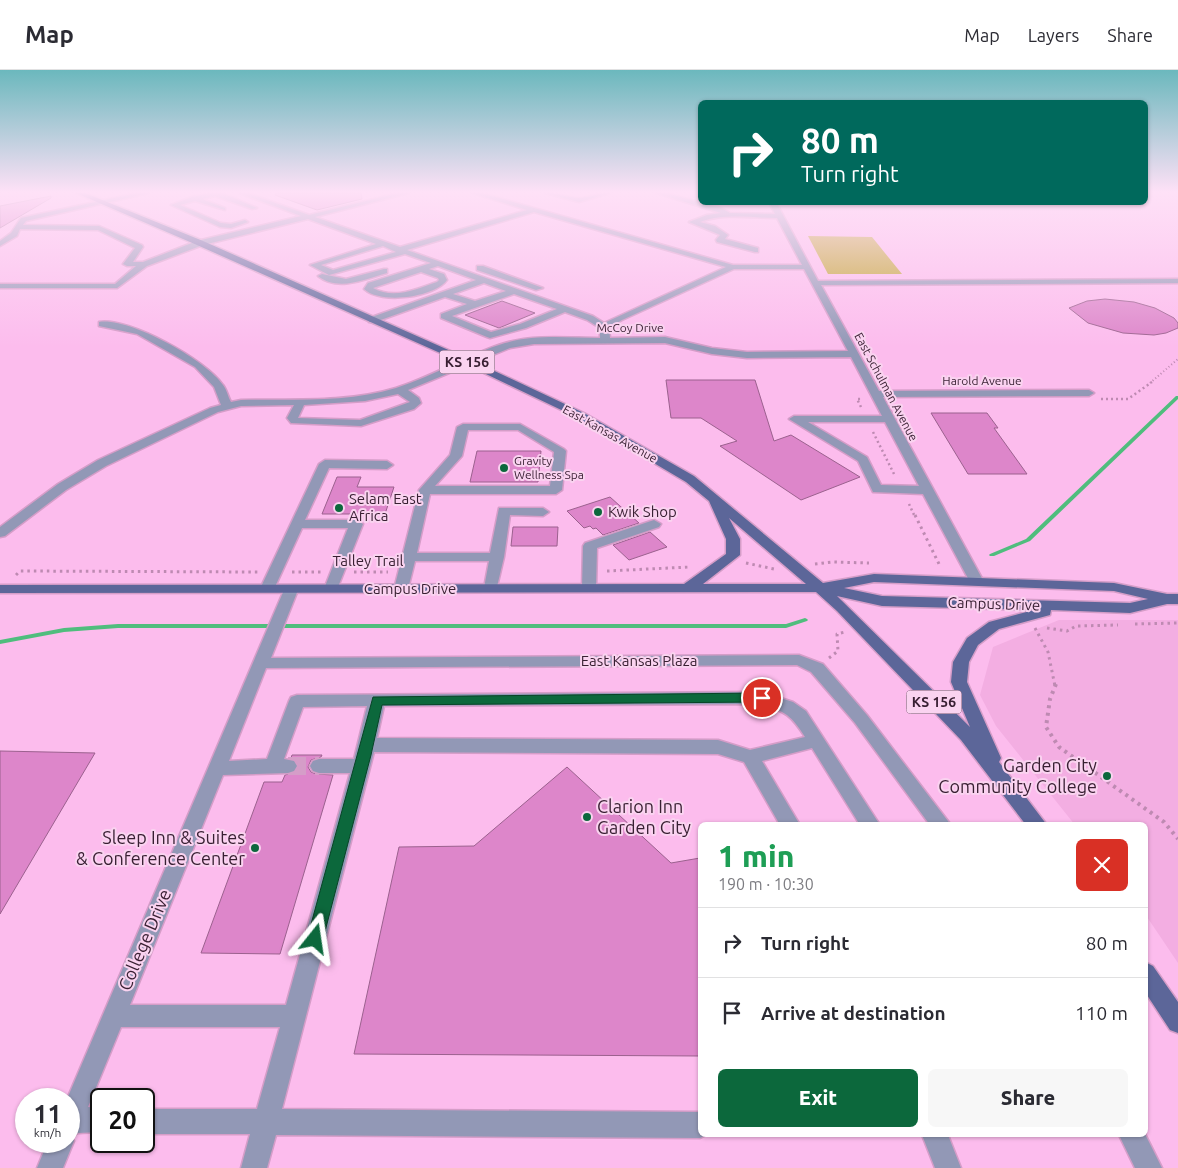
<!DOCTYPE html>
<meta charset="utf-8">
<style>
:root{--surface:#fff;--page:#f7f7f7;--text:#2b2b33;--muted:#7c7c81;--line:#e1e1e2;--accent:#0c683c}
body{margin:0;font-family:Ubuntu,sans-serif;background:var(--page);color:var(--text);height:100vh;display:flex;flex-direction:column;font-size:19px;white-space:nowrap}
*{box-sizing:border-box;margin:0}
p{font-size:16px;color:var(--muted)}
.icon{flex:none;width:28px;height:28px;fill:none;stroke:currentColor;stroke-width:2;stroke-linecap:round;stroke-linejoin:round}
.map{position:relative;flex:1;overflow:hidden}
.details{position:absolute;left:698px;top:752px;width:450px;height:315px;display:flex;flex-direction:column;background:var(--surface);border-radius:8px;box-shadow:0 1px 4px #0004}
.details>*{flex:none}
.guide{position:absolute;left:698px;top:30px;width:450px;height:105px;border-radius:8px;box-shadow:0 1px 4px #0004;background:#00695c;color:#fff;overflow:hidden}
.speed{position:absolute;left:15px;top:1018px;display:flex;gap:10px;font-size:25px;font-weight:700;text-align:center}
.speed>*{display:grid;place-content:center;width:65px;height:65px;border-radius:50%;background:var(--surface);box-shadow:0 1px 4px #0004;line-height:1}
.speed small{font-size:12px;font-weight:400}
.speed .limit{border:2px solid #111;border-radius:8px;background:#fff;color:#111}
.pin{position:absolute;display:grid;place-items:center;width:42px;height:42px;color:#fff;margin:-21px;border:2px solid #fff;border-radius:50%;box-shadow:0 1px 5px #0007}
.me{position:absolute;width:55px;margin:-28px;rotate:15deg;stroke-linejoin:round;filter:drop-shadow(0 0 4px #0008)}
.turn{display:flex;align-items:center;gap:18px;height:105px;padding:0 20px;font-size:22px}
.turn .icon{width:65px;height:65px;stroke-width:2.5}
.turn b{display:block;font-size:35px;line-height:42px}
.round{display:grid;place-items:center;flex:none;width:52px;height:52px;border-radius:8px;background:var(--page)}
.overview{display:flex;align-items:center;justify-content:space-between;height:85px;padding:0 20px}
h1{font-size:30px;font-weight:800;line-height:38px;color:#1e9e55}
.button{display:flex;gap:10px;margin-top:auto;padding:10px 20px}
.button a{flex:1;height:58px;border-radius:8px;background:var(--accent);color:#fff;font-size:20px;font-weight:800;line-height:58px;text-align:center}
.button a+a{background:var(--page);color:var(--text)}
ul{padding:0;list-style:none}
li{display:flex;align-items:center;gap:15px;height:70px;padding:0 20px;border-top:1px solid var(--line)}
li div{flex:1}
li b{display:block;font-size:19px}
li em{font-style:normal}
header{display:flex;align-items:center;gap:30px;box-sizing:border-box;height:70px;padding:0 25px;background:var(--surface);border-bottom:1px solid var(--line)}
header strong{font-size:24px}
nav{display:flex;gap:28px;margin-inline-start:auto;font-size:18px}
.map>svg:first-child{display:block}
.built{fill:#f3aee2}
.green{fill:#bea226}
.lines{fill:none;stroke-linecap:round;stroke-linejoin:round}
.stream{fill:#4fbd7d;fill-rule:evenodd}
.building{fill:#dd86ca;stroke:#9b618e}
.minor-tunnel{stroke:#d59dc8;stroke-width:18;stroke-dasharray:18 9;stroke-linecap:butt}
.minor-casing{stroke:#d59dc8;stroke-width:3}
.major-casing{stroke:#d59dc8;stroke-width:3}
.path-far3{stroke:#be8ab2;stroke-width:2;stroke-dasharray:1 2.5;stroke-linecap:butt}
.path-far2{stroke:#be8ab2;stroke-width:2.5;stroke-dasharray:2 3;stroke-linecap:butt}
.path-far1{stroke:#be8ab2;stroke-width:3;stroke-dasharray:2.5 4;stroke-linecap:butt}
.path{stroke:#be8ab2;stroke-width:4;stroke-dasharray:3 4.5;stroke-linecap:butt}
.minor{fill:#9298b6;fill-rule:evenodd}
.major{fill:#5c6699;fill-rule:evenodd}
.route{fill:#0c683c;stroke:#084427}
.poi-dot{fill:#0c683c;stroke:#fad3f0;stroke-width:2}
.labels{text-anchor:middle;stroke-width:4;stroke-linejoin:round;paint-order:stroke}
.far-street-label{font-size:12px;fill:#381f32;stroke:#fad3f0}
.far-poi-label{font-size:12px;fill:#381f32;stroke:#fad3f0;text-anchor:start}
.shield{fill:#fad3f0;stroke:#72556b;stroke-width:1}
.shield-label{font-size:14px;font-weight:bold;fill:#381f32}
.poi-label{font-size:15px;fill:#381f32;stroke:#fad3f0;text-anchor:start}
.street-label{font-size:15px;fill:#381f32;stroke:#fad3f0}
.near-poi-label{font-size:18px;fill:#381f32;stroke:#fad3f0;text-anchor:end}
.near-street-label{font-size:18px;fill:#381f32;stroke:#fad3f0}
</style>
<header>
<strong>Map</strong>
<nav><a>Map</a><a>Layers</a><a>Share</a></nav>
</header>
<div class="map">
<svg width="1178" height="1098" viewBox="0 0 1178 1098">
<rect width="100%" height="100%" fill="#fcbced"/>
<path class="built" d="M1059 550H1178V893L1145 844V755H1075L996 656 980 625 993 577Z"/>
<path class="green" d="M808 166 872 167 902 204H828Z"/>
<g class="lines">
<path class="stream" d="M1176 326H1178V329L1030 471 994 486H990L989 485 990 484 1026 469Z
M805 548 807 549 808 550 807 551 786 558H118L64 562 0 574V570L64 558 118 554H786Z"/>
</g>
<path class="building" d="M276 123H361L362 129 317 140 275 125Z
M51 126V128L0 158V136Z
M1105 229 1134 232 1155 238 1174 248 1178 253V258L1166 263 1154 265 1123 263 1088 253 1069 238 1087 231Z
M502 231 535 243 499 258 465 245Z
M666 310H755L774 371 791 365 860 407 801 430 720 376 737 371 701 348H671Z
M931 343H987L998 358H994L1027 404H968Z
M477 381H541L538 412H470Z
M337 407H361L357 417H394L385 444H322Z
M610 427 639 453 603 465 596 458 593 459 590 456 584 458 567 441Z
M513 457H558L557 476H511Z
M650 462 667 477 629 490 613 475Z
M0 681 95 683 0 844Z
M292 685H322L321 687 311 690 308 697 311 702 316 704 333 705 280 884 201 883 264 712H282L285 705 296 702 299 695 296 690 291 688Z
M567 697 671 793 700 788V986L354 984 399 777 474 776Z"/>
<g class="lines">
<path class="minor-tunnel" d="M288 696H319"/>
<defs>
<path id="minor" d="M137 123H149L26 151 23 155 99 156 142 175 143 177 133 192H143L197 171 301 146 239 123H248L309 145 398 123H409L315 147 400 177 527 140 472 123H482L733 195H802L777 148C752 148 724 143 700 152L715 156 728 165 725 169 758 178V182H755L717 172 716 170 720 165 718 164 689 152 707 145 721 143 656 123H666L721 138 730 143 775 144 769 132H776L818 211 1178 209V213L821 215 879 321 1089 320 1094 323 1089 326 883 327 984 512 982 515H972L970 512 923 424 873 422 858 391 789 349 794 346H882L851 287 747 288 712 284 665 273 534 274 510 278 408 320 419 328 421 333 414 339 361 356 291 353 287 348 294 335 241 336 218 342 106 396 66 420 5 466 0 467V457L58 414 98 390 210 338 221 335 214 317 195 297 137 264 99 256V252C129 247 206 290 223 315 227 320 228 327 231 332L241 330C292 329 347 333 396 318 434 306 468 284 505 273 535 264 570 268 600 268V258L587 250 565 242 526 258 490 268 487 267 441 248V244L467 234 445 227 375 252H369V248L476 210 438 196 429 199 444 204 447 210C435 227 381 235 364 219L368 213 431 193 405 184 329 205 310 195 376 174 308 149 203 175 147 196 117 218H0V214H115L136 196H127L123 194 135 178 98 160 20 159 17 166 0 176V171L11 163 21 148ZM534 142 726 197 604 253 593 246 407 180ZM383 176 396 182 333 200 321 195ZM734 199H804L848 281 747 282 712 278 665 267 610 268 609 258 622 250ZM421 202 438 208 439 210 437 212C416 219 394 230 373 218ZM484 213 506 221 475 231 453 224ZM514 224 557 239 520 254 491 262 452 246ZM398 324 410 332 360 350 298 348 304 335 365 331ZM808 352H885L919 416 881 415 867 387Z
M211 123H222L257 138 252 139 215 126 202 129 225 138V140L195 131 180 135 221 153 231 154 245 150 248 152 231 158 220 157 171 135 192 127Z
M545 123C556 123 566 127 578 128 588 128 599 123 610 123L579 132Z
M477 196H483L543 218 536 220 477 200Z
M384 199H387V203C366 209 338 222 318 206L322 204 346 209Z
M463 354H520L564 379 566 381 562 420 556 424H430L417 483H490L499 438H543L549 442 543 446 510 445 504 487 496 521H486L484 518 489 491H415L408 519 406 522H396L394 519 419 420 450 385 457 357ZM468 360H518L554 382 550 416H435L462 386Z
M325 390 387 391 393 395 387 399 329 398 305 450H356L363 454 336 522H326L324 519 348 458H302L274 519 272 522H262L260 519 319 394Z
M654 450 661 454 659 457 597 478 596 518 594 521H584L582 518 583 476 585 473Z
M291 516 296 517 298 520 271 588 799 585 823 594 867 645 951 755H930L855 653 811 602 797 595 266 598 229 691 267 689 289 631 291 627 297 625 762 622 793 632 806 641 880 755H860L812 678 762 691 800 755H780L744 692 718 684 374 682 282 1039 700 1042V1065H706L700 1068 276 1065 267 1098H241L250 1064H144V1039H257L280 957H121L88 1037 101 1038V1062L78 1063 72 1066 74 1071 63 1098H37L48 1071H69V1029H67L284 520 286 517ZM761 634C786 642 791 645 805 667L750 680 718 670 377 668 384 636ZM367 636 354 689H319L313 691 310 696 313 701 319 703H350L286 935H130L223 705 288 703 294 701 297 696 294 691 284 689 303 637Z
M1145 1064 1162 1098H1135L1119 1065Z
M922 1065H948L961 1098H935Z"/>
<path id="major" d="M76 123H85L203 171 471 290 584 343 694 406 823 513 874 504 1114 513 1167 524H1178V534H1167L1130 543 1051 540 1050 545 999 559 978 575 969 592 967 612 1001 688 999 692 1047 755H1026L961 670 837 541 816 522 0 523V515L684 514 726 484V469L709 431 686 412 576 347 465 294 197 175ZM729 448 806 514H703L740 485V469ZM874 512 1114 521 1148 529 1130 533 882 526 844 518ZM837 526 882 536 1034 540 989 552 967 568 953 592 951 612 970 657Z
M1145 892 1153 896 1178 932V963L1170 960 1145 922Z"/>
</defs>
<use href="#minor" class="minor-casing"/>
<use href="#major" class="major-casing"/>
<path class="path-far3" d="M1150 313 1178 289"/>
<path class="path-far2" d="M1101 329H1128L1152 312
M861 337 857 329H862
M873 362 895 406
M909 434 915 447"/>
<path class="path-far1" d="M915 445 939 494H935
M746 493 774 499
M815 494 833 492 869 493
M607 501 690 497
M292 502H321
M354 502H388
M16 505 20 501 258 502
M1135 554 1178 553
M1035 558 1048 582 1055 616
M1047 558 1067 561 1076 556 1118 555
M829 588 838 581 837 564 845 562"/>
<path class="path" d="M1056 614 1050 629 1046 657 1059 677 1164 752 1178 769"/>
<use href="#minor" class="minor"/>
<use href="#major" class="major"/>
</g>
<linearGradient id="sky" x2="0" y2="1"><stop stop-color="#6bb8bd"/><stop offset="0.44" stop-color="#fee1f7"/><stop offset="1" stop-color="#fee1f7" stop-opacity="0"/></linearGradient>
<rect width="1178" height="277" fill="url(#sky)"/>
<path class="route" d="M762 623 766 624 768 628 766 631 762 632 382 635 371 685 323 869 321 875 315 877 309 875 307 869 373 627Z"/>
<g class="poi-dot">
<circle cx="504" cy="398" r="5"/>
<circle cx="339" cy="438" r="5"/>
<circle cx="598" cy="442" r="5"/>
<circle cx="1107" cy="706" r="5"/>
<circle cx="587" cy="747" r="5"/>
<circle cx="255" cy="778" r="5"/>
</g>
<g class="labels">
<g class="far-street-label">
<text x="630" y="262">McCoy Drive</text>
<text x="982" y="315">Harold Avenue</text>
<text transform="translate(886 317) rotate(62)" y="4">East Schulman Avenue</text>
<text transform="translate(610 364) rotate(29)" y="4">East Kansas Avenue</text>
</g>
<g class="far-poi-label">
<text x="514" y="395">Gravity<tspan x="514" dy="14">Wellness Spa</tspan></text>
</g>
<g class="shield">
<rect x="439.5" y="280.5" width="55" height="23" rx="4"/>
<rect x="906.5" y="620.5" width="55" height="23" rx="4"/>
</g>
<g class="shield-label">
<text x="467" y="297">KS 156</text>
<text x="934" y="637">KS 156</text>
</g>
<g class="poi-label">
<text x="349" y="434">Selam East<tspan x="349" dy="17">Africa</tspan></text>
<text x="608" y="447">Kwik Shop</text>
</g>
<g class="street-label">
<text x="368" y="496">Talley Trail</text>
<text x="410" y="524">Campus Drive</text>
<text transform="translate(994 534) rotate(2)" y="5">Campus Drive</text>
<text x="639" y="596">East Kansas Plaza</text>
</g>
<g class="near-poi-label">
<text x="1097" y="702">Garden City<tspan x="1097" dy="21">Community College</tspan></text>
<text x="597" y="743" text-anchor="start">Clarion Inn<tspan x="597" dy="21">Garden City</tspan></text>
<text x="245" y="774">Sleep Inn &amp; Suites<tspan x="245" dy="21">&amp; Conference Center</tspan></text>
</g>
<g class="near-street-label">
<text transform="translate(145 870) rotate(-67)" y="6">College Drive</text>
</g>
</g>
</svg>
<div class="speed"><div>11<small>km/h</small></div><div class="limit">20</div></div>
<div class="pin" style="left:762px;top:628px;background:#d93025"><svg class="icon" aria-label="arrive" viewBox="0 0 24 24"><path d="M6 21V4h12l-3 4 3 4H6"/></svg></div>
<svg class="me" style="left:315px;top:869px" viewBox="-20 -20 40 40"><path d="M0-17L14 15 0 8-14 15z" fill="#0c683c" stroke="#fff" stroke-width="4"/></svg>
<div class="guide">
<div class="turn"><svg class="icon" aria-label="right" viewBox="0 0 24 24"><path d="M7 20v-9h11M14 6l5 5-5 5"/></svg><div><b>80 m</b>Turn right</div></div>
</div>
<section class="details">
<div class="overview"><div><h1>1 min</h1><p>190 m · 10:30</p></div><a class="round" style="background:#d93025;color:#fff"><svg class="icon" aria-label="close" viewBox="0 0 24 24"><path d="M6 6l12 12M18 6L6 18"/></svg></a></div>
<ul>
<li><svg class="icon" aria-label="right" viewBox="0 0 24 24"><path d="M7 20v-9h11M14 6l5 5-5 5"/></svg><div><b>Turn right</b></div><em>80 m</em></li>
<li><svg class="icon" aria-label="arrive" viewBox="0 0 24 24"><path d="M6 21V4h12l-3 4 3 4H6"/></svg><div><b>Arrive at destination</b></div><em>110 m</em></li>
</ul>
<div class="button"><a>Exit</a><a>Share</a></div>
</section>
</div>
